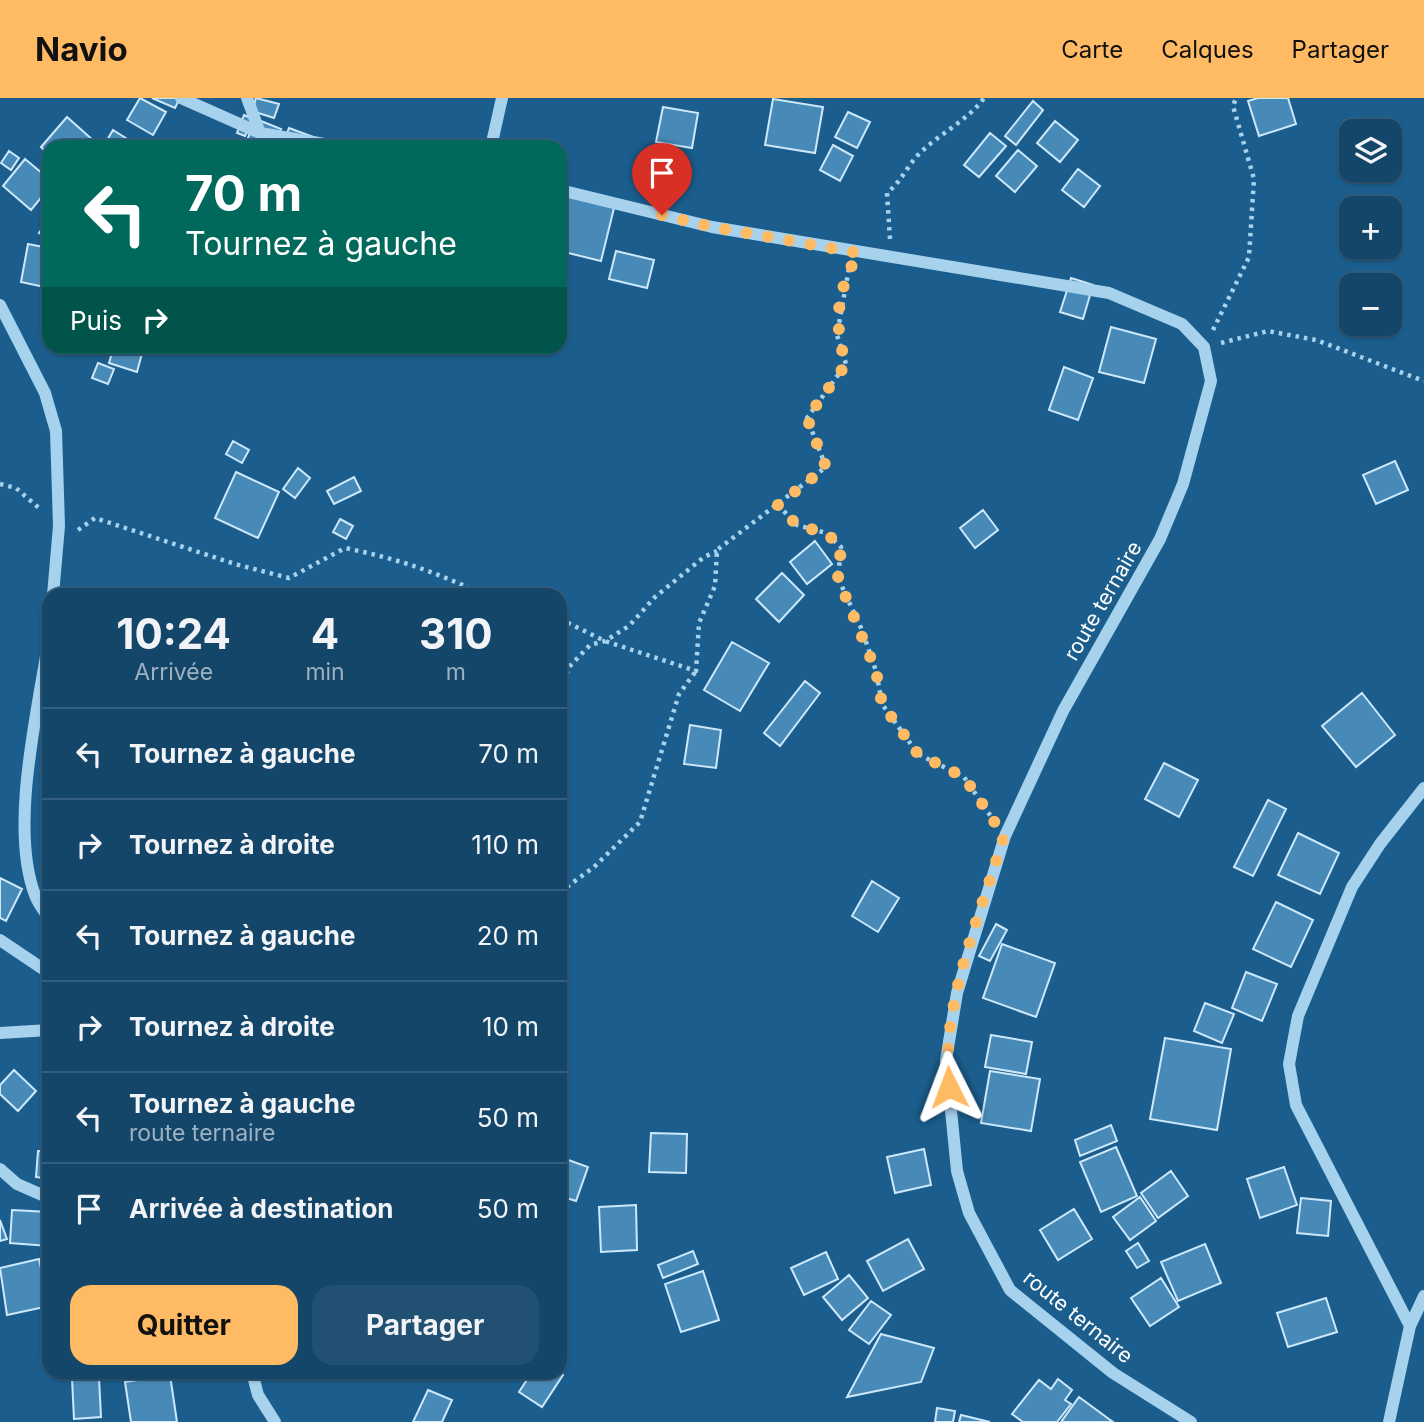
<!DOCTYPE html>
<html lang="fr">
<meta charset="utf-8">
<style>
:root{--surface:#14466a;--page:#215072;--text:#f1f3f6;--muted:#9db1c1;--line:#335e7e;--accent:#ffba64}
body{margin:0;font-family:Inter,sans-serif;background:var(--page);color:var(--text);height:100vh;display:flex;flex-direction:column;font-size:26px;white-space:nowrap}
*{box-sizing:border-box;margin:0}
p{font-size:23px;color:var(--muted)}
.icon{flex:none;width:38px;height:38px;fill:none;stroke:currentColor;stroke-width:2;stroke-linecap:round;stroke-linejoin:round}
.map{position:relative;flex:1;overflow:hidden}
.details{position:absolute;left:42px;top:490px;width:525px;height:791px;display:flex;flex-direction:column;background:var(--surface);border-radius:21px;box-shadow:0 2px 5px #0004,0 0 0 2px var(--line)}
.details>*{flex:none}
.banner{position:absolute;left:42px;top:42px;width:525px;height:214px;border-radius:21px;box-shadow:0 2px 5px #0004,0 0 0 2px var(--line);background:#00695c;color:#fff;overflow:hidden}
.controls{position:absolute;left:1339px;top:21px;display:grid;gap:14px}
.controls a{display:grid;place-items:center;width:63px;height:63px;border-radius:14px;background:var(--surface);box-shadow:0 2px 5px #0004,0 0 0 2px var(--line);font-size:35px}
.pin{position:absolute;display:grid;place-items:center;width:60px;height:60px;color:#fff;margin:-72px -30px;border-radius:50% 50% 50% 0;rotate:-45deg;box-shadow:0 0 7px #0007}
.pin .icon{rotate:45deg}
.me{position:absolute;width:77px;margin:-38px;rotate:357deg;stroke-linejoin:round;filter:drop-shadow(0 0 5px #0008)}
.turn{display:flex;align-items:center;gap:24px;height:147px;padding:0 28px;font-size:32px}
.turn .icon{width:91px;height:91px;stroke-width:2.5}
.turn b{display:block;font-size:49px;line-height:60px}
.then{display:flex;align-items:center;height:66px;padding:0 28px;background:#0003;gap:14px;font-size:26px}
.eta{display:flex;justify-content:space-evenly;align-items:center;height:119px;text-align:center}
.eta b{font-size:42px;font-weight:700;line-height:49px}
.action{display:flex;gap:14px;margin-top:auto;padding:14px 28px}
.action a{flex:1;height:80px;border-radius:21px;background:var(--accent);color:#111;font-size:28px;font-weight:700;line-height:80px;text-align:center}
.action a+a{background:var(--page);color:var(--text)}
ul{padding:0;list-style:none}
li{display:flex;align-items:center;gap:21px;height:91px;padding:0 28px;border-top:2px solid var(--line)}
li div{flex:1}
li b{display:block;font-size:26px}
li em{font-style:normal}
header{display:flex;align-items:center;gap:42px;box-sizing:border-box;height:98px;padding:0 35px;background:var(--accent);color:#111}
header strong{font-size:33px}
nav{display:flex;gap:38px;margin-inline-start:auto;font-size:24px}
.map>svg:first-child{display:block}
.building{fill:#488ab7;stroke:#cde8fa;stroke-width:2}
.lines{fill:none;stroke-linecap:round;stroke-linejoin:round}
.path{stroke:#a7d2ed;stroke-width:4.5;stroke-dasharray:3.5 5;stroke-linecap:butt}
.minor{stroke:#a7d2ed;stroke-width:12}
.route{stroke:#ffba64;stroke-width:12;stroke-dasharray:0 21.6}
.labels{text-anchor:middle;stroke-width:5;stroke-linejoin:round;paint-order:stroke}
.street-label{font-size:21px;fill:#fff;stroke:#1b5e8d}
</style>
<header>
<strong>Navio</strong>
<nav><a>Carte</a><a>Calques</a><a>Partager</a></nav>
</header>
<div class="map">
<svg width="1424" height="1324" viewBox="0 0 1424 1324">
<rect width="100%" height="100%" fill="#1b5e8d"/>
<path class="building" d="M140 0 166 14 153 37 127 22Z
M152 0H180L175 10Z
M256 0 279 6 274 20 252 13Z
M1258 0H1288L1296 26 1259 38 1248 3Z
M773 1 823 9 815 55 765 47Z
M1033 3 1043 12 1016 47 1005 38Z
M663 9 698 15 692 50 656 44Z
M848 14 870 24 857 50 835 39Z
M244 17 253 21 245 38 237 35Z
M67 19 94 43 88 49H49V57L41 49Z
M256 21 281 31 273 49H244Z
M1055 23 1078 42 1060 64 1037 45Z
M289 30 319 41 316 49H282Z
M113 32 140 49H103Z
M990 35 1006 48 979 79 964 67Z
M833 47 853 58 840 83 820 72Z
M1018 52 1037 68 1015 94 996 78Z
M9 53 19 60 11 72 1 65Z
M25 61 49 81V90L31 112 3 88Z
M1078 71 1100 88 1084 109 1062 92Z
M567 90 616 102 601 163 560 153V117Z
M49 120V141L39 135Z
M28 146 49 150V190L21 184Z
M616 153 654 162 647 190 609 181Z
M1071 180 1093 187 1083 221 1060 214Z
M1111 229 1156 241 1144 285 1099 274Z
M114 248H144L137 274 109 265Z
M98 265 114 271 108 286 92 280Z
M1064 269 1093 280 1078 322 1049 312Z
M233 343 249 352 242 365 226 356Z
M1395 363 1408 392 1376 406 1363 377Z
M298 370 310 380 295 400 283 391Z
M236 374 279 394 258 440 215 420Z
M354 379 361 393 334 406 327 393Z
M983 412 998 432 975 450 960 430Z
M340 421 353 428 346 441 333 434Z
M815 443 832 466 807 486 790 464Z
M782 475 804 497 779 524 756 501Z
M732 544 769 565 740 613 704 592Z
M805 583 820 595 780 648 764 635Z
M1362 595 1395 637 1356 669 1322 628Z
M690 627 721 632 716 670 684 666Z
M49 663V678L41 671Z
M1164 665 1198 682 1179 719 1145 701Z
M1268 702 1286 711 1253 778 1234 769Z
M1298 735 1339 755 1320 796 1278 777Z
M0 780 22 791 6 823 0 820Z
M872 783 899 800 878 834 852 818Z
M1276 804 1313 822 1291 869 1253 851Z
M996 826 1007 832 990 863 979 858Z
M1002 846 1055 865 1036 919 983 900Z
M1246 874 1277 886 1262 923 1232 910Z
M1205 905 1234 916 1222 945 1194 933Z
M991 937 1032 944 1026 976 985 969Z
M1165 940 1231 951 1217 1032 1150 1021Z
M14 972 36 993 18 1013 0 996V987Z
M990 973 1040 981 1031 1033 981 1025Z
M1111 1027 1117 1043 1080 1058 1075 1042Z
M651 1035 687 1036 686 1075 649 1074Z
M1116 1049 1137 1098 1101 1114 1080 1064Z
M924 1051 931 1087 895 1095 887 1059Z
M38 1053 49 1054V1081L36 1079Z
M560 1059 588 1069 576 1103 560 1098Z
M1284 1069 1297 1107 1260 1120 1247 1081Z
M1171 1073 1188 1098 1158 1120 1141 1095Z
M1140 1099 1156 1123 1130 1142 1113 1119Z
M1301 1100 1331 1103 1328 1138 1297 1135Z
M636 1107 637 1152 601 1154 599 1109Z
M1074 1111 1092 1141 1058 1162 1040 1132Z
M12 1112 49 1114 48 1148 10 1145Z
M0 1122 7 1141 0 1143Z
M908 1141 924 1171 883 1193 867 1163Z
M1138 1145 1149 1163 1137 1170 1126 1153Z
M1205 1146 1221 1185 1178 1203 1161 1164Z
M693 1153 698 1166 663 1180 658 1167Z
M826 1154 838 1181 804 1197 791 1170Z
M39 1161 49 1208 7 1217 0 1170Z
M703 1173 719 1222 681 1234 665 1186Z
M849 1177 868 1200 842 1222 823 1199Z
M1161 1180 1179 1209 1150 1228 1131 1200Z
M1326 1200 1337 1234 1288 1249 1277 1215Z
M871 1203 891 1217 869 1246 849 1232Z
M881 1236 934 1250 921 1284 847 1299Z
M532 1274H558L563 1277 542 1309 519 1294Z
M170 1277 177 1324H131L125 1284Z
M99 1280 101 1319 74 1321 72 1281Z
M1058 1281 1072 1292 1065 1302 1071 1306 1057 1324H1023L1012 1316 1039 1282 1051 1291Z
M428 1292 452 1302 442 1324H413Z
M1079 1299 1113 1324H1061Z
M937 1310 955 1313 953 1324H935Z
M961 1317 990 1324H959Z"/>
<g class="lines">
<path class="path" d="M890 141 887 95C902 83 908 66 922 53 941 35 968 22 984 0
M1213 232 1249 159 1254 81 1233 8 1236 0
M1221 245 1268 233 1316 242 1424 283
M0 386 16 390 40 411
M778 407 797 427 826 435 841 449 838 480 862 532 876 573 882 606 918 656 964 679 992 720
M78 432 95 420 235 466 289 480 345 450C394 460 438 474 483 497
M560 521 605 543 696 573 699 525 715 488 717 452 826 369 807 320 846 266 837 237 849 170
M560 634 565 606 561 594 569 569 590 547 605 543 629 528 655 499 704 459 717 453
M560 794 594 769 640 724 679 596 696 573"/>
<path class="minor" d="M181 0 260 35 342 49
M247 0 260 35
M491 49 502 0
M560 92 712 129 1109 195 1182 226 1204 249 1211 283 1183 386 1160 441 1063 613 1005 738 957 895 946 962 957 1073 969 1115 1010 1192 1113 1275 1191 1324
M0 207 45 295 56 333 59 428 53 497
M49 540C38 612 9 729 35 797 38 805 44 813 49 820
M0 842 49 875
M0 935 49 932
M0 1071 17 1086 49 1100
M1410 1228 1296 1007 1289 966 1298 918 1352 789 1380 746 1424 690
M252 1274 258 1297 275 1324
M1389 1324 1410 1228 1424 1198"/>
</g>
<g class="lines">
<path class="route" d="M662 117 712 129 859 155C837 190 833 227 846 266L807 320 826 369 778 407 797 427 826 435 841 449 838 480 876 573 882 606 918 656 964 679 1004 738C981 815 940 908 949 989"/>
</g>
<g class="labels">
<g class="street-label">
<text transform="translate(1103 503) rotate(-60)" y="7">route ternaire</text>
<text transform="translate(1078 1219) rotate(39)" y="7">route ternaire</text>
</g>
</g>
</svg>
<div class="controls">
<a><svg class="icon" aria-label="layers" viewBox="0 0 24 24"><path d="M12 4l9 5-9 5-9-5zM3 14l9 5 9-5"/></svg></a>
<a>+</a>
<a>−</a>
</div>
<div class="pin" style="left:662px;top:117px;background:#d93025"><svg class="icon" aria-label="arrive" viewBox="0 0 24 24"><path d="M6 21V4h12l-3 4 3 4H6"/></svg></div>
<svg class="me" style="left:949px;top:989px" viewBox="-20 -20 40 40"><path d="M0-17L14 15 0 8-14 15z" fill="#ffba64" stroke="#fff" stroke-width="4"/></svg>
<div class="banner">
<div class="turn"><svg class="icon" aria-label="left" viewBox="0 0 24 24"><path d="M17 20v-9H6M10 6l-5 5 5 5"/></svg><div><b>70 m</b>Tournez à gauche</div></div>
<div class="then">Puis<svg class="icon" aria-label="right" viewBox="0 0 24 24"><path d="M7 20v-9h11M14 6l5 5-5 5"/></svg></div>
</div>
<section class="details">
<div class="eta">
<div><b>10:24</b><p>Arrivée</p></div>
<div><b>4</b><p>min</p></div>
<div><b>310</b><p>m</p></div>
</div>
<ul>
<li><svg class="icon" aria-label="left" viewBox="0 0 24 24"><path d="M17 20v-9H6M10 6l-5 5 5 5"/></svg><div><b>Tournez à gauche</b></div><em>70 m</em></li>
<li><svg class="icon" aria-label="right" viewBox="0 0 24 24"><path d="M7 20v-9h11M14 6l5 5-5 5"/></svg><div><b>Tournez à droite</b></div><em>110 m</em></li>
<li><svg class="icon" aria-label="left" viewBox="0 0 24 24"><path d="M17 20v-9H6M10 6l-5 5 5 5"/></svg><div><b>Tournez à gauche</b></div><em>20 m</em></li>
<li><svg class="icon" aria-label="right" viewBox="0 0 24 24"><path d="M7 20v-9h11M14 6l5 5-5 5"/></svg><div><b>Tournez à droite</b></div><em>10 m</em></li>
<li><svg class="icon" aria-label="left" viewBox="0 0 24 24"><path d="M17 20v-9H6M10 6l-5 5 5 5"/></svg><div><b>Tournez à gauche</b><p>route ternaire</p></div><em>50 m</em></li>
<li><svg class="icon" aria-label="arrive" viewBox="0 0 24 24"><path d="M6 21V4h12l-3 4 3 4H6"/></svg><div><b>Arrivée à destination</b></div><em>50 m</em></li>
</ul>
<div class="action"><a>Quitter</a><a>Partager</a></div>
</section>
</div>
